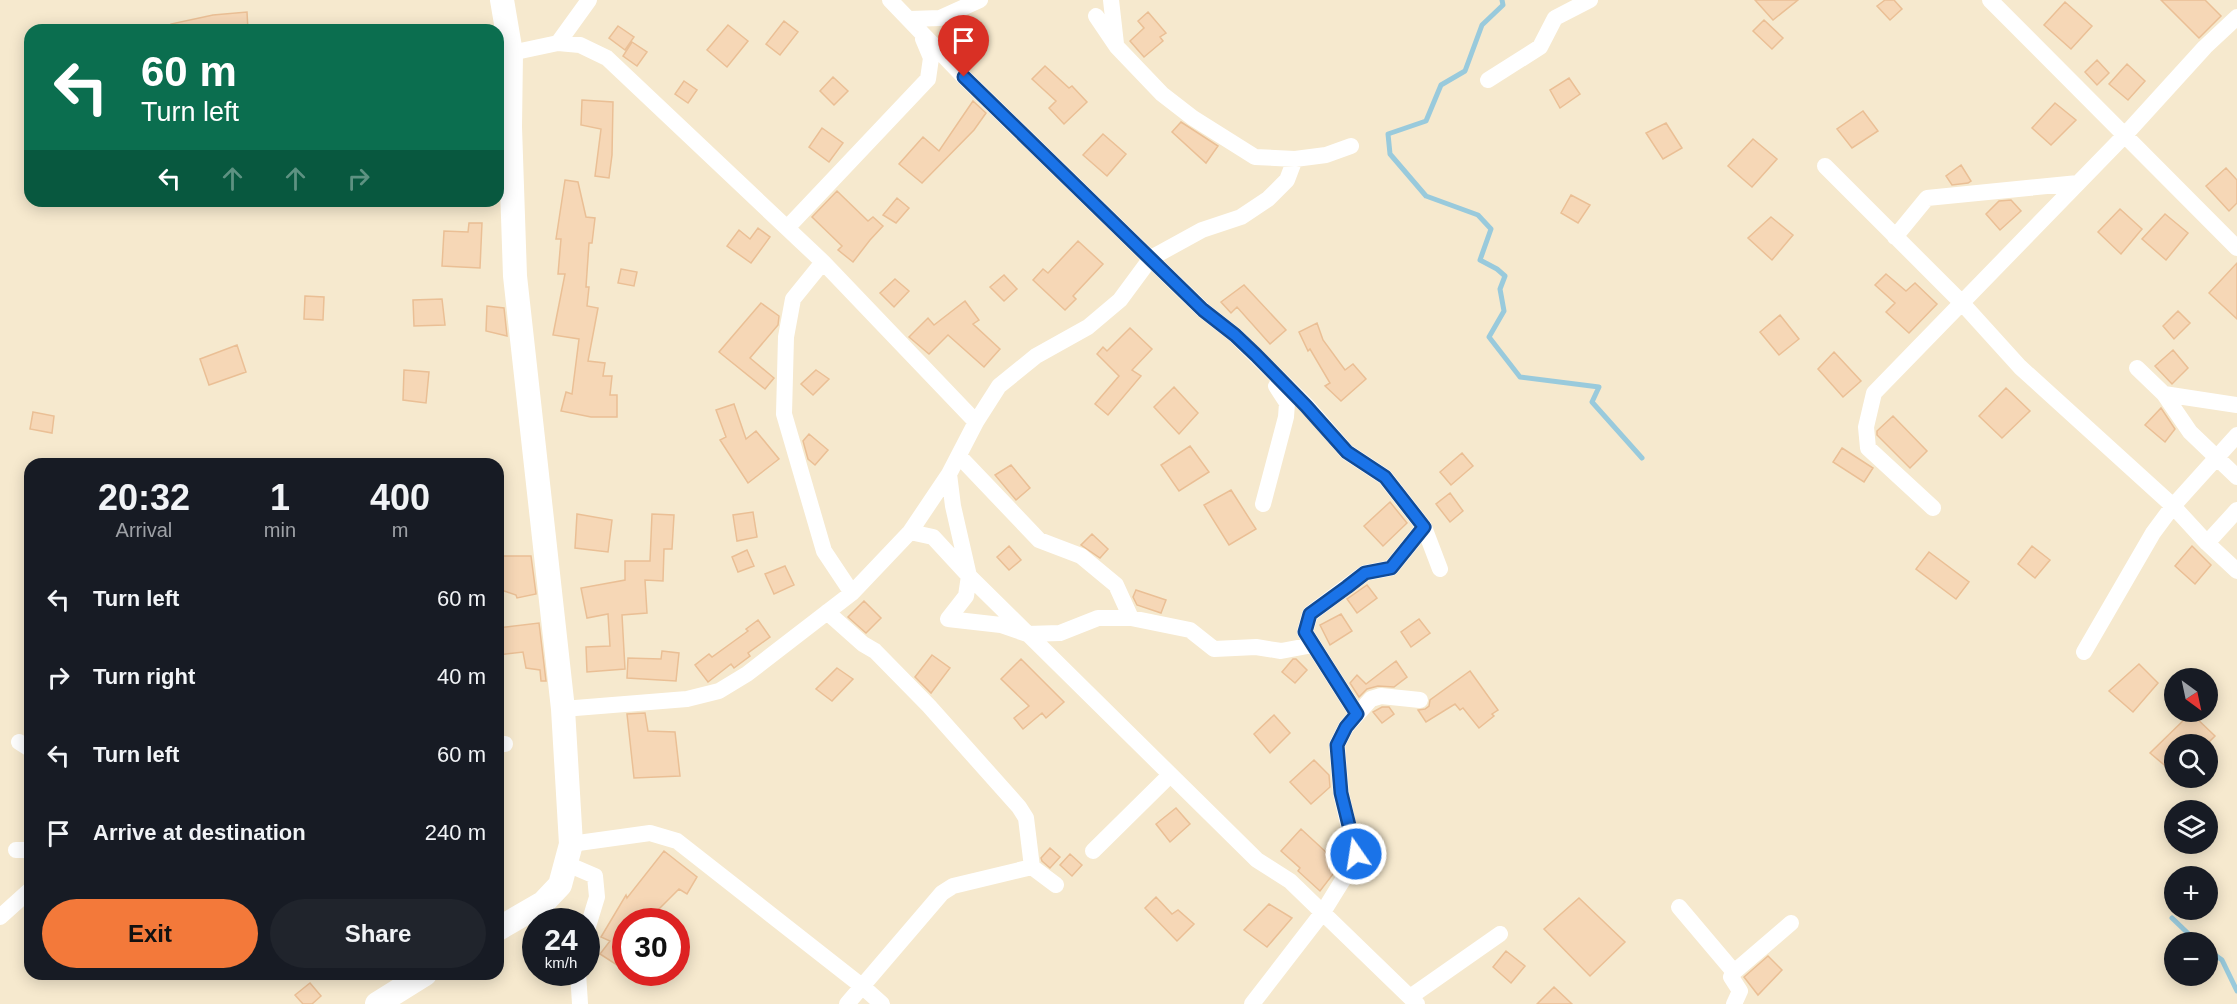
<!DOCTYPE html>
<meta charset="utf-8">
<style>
:root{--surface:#171b24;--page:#20242c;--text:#f1f3f6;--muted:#9ea1a6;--accent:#f3793a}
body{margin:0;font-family:Helvetica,sans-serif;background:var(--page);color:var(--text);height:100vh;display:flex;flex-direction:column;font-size:22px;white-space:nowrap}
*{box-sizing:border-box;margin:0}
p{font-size:20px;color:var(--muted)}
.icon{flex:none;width:33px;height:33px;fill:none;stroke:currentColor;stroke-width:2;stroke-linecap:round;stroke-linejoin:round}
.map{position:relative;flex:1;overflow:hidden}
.side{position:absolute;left:24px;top:458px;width:480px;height:522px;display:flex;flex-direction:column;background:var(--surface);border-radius:18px;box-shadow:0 3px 15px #0003}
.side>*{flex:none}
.hud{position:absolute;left:24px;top:24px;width:480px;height:183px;border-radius:18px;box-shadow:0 3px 15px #0003;background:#0b6e4f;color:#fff;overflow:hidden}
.needle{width:39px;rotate:147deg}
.buttons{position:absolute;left:2164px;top:668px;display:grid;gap:12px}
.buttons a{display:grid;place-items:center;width:54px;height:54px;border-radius:50%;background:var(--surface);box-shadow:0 3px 15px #0003;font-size:30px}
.speed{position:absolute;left:522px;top:908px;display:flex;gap:12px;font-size:30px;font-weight:700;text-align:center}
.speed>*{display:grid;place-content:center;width:78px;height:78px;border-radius:50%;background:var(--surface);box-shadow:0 3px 15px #0003;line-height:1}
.speed small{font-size:15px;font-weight:400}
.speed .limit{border:9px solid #d22;background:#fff;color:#111}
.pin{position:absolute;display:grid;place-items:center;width:51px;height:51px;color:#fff;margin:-62px -26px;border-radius:50% 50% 50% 0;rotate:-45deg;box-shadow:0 0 6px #0007}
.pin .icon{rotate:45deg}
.me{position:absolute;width:66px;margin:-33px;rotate:347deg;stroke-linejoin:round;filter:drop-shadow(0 0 4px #0008)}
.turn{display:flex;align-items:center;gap:21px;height:126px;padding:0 18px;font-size:27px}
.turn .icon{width:78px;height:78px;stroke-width:2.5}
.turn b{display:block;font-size:42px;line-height:51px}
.lanes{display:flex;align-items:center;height:57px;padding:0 18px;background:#0003;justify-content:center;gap:30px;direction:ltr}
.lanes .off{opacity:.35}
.eta{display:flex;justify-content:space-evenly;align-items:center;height:102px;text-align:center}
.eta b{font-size:36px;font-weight:700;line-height:42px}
.primary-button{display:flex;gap:12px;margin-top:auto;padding:12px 18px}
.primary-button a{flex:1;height:69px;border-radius:36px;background:var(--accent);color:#111;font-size:24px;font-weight:700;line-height:69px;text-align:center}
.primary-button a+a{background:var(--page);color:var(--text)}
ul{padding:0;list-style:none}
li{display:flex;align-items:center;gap:18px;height:78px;padding:0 18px}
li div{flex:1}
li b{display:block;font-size:22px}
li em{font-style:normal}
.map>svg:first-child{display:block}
.residential{fill:#f6e9ce;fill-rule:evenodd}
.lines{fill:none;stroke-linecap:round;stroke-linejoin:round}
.stream{stroke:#99cadc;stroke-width:5}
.building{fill:#f6d7b6;stroke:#eabf95;stroke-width:1.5}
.street{stroke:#fff;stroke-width:16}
.secondary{stroke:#fff;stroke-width:24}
.route-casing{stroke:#114b97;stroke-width:15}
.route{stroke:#1a73e8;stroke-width:10}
</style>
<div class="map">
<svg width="2237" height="1004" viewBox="0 0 2237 1004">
<rect width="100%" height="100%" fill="#fef6e0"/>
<path class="residential" d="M0 0H2237V1004H0ZM30 30H498V201H30ZM30 464H498V974H30ZM2175 678H2208V711H2175ZM2175 744H2208V777H2175ZM2175 810H2208V843H2175ZM2175 876H2208V909H2175ZM536 921H586V972H536ZM626 921H676V972H626ZM2175 942H2208V975H2175Z"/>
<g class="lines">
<path class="stream" d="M1502 0 1503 5 1482 25 1465 71 1441 85 1426 121 1388 134 1390 154 1426 196 1478 215 1491 229 1480 260 1497 269 1505 276 1500 289 1504 311 1489 337 1520 377 1599 387 1592 402 1642 458
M2172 918 2197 942
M2208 950 2222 960 2237 991"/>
</g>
<path class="building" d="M1755 0H1798L1773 20Z
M1885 0H1894L1902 9 1890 20 1877 6Z
M2161 0H2205L2221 16 2199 38Z
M2065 2 2092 26 2071 49 2044 25Z
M247 12 248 30H172L171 24 213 15Z
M1148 12 1166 33 1160 37 1163 41 1144 57 1130 41 1144 28 1138 21Z
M1764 20 1783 38 1772 49 1753 31Z
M784 21 798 32 780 55 766 44Z
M728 25 748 41 727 67 707 50Z
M618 26 634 37 625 50 609 38Z
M632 42 647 52 637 66 623 56Z
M2097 60 2109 73 2097 85 2085 72Z
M2127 64 2145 81 2128 100 2109 84Z
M1045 66 1069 88 1072 86 1087 102 1064 124 1049 108 1056 101 1032 79Z
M833 77 848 91 834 105 820 91Z
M1569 78 1580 94 1560 108 1550 90Z
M684 81 697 90 688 103 675 94Z
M582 100 613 102 612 155 609 178 595 176 601 129 581 125Z
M973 101 986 113 974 130 922 183 899 164 923 137 939 151Z
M2055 103 2076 120 2051 145 2032 128Z
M1863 111 1878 131 1852 148 1837 129Z
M1181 122 1218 146 1206 163 1172 132Z
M1666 123 1682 148 1663 159 1646 133Z
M822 128 843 143 829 162 809 147Z
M1103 134 1126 154 1107 176 1083 155Z
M1753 139 1777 159 1752 187 1728 166Z
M1961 165 1971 181 1968 183 1952 185 1946 176Z
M2226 168 2237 180V203L2229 211 2206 186Z
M565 180 578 182 586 217 595 218 592 243H589L586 287H589L587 306 598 308 588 361 605 363 603 376H612L610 395H617V417H591L561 411 566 392 572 394 579 339 553 335 565 274H558L561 239H556Z
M837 191 868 221 873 217 883 226 870 240 853 262 838 250 842 246 812 217Z
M1571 195 1590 205 1578 223 1561 213Z
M897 198 909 208 896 223 883 215Z
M2011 200 2021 211 2000 230 1986 214 1999 201Z
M2120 209 2142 229 2121 254 2098 232Z
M2165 214 2188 233 2166 260 2142 239Z
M1771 217 1793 235 1772 260 1748 238Z
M469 223H482L480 268 442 266 444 231 468 232Z
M758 228 770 237 751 263 727 246 739 230 750 239Z
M1078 241 1103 264 1073 296 1076 299 1065 310 1033 280 1043 269 1048 273Z
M2237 263V319L2209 293Z
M621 269 637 272 634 286 618 283Z
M1886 274 1906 291 1915 283 1937 304 1909 333 1886 312 1895 303 1875 285Z
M1004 275 1017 289 1004 301 990 287Z
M895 279 909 291 894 307 880 293Z
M1244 285 1286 330 1270 344 1237 307 1231 313 1221 302Z
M305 296 324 297 323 320 304 319Z
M442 299 445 325 414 326 413 300Z
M965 301 979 320 973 324 1000 349 984 367 948 335 929 354 909 337 928 318 934 325Z
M761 303 779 316 778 325 750 358 774 378 765 389 719 352Z
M487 306 504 308 507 336 486 331Z
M2178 311 2190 323 2174 339 2163 326Z
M1780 315 1799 339 1779 355 1760 332Z
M1317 323 1323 340 1345 370 1353 364 1366 379 1341 401 1325 386 1330 383 1310 349 1308 351 1299 332Z
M1130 328 1152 349 1132 370 1141 376 1108 415 1095 404 1119 376 1097 354 1103 347 1107 351Z
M237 345 246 372 209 385 200 359Z
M2173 350 2188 368 2172 384 2155 366Z
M1834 352 1861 381 1843 397 1818 369Z
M404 370 429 372 426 403 403 400Z
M816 370 829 379 813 395 801 384Z
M1174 387 1198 413 1179 434 1154 407Z
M2006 388 2030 411 2002 438 1979 416Z
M734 404 746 439 756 431 779 459 748 483 720 440 726 437 716 410Z
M2161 408 2175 429 2165 442 2145 425Z
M33 412 54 416 52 433 30 429Z
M1893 416 1927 451 1910 468 1877 435V431Z
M809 434 828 450 815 465 808 459 803 441Z
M1190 446 1209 472 1179 491 1161 465Z
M1842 448 1873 468 1864 482 1833 462Z
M1462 453 1473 466 1451 485 1440 472Z
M1011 465 1030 488 1016 500 995 475Z
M1231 490 1256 529 1229 545 1204 505Z
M1450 493 1463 511 1450 522 1436 504Z
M1390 502 1407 523 1383 546 1364 526Z
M753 512 757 537 737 541 733 515Z
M577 514 612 520 608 552 575 548Z
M652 514 674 515 672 549H664L663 581 645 580 647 613 622 615 625 669 587 672 586 647 610 646 608 614 587 618 581 588 625 580V561H650Z
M1092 534 1108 549 1100 558 1081 545Z
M1009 546 1021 560 1009 570 997 557Z
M2032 546 2050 560 2035 578 2018 564Z
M2192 546 2211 565 2195 584 2175 566Z
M747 550 754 566 738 572 732 557Z
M1929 552 1969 582 1956 599 1916 569Z
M498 556H531L536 594 517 598 516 595 498 589Z
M785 566 794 585 774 594 765 574Z
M1367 585 1377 598 1357 613 1347 599Z
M1136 590 1166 600 1161 613 1137 605 1133 597Z
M864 601 881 618 866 633 848 617Z
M1341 614 1352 631 1330 645 1320 625Z
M1419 619 1430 633 1411 647 1401 632Z
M758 620 770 637 748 653 750 656 734 668 731 664 708 682 695 665 709 654 712 657 748 631 746 629Z
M539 623 546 681H541L540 670 526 668 523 652 498 655V628Z
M662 651 679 653 676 681 627 678 628 658 661 659Z
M932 655 950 668 931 693 915 677Z
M1021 659 1064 702 1046 718 1042 713 1023 729 1014 718 1029 706 1001 679Z
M1293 659H1296L1307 670 1295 683 1282 672Z
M1396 661 1407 677 1394 687 1378 686 1367 689 1359 697 1350 683 1357 675 1366 684Z
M2139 664 2158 683 2133 712 2109 691Z
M837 668 853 679 832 701 816 689Z
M1470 671 1498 710 1492 714 1494 716 1479 728 1463 708 1460 710 1455 704 1426 722 1418 710 1425 709 1429 706 1430 700Z
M1382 707H1389L1394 714 1382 723 1373 712Z
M645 713 648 731 675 732 680 776 634 778 627 714Z
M2191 713 2215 736 2207 744H2175V762L2169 769 2150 753Z
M1274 715 1290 733 1270 753 1254 734Z
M1314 760 1329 775 1330 787 1311 804 1290 782Z
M1176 808 1190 824 1170 842 1156 824Z
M1301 829 1340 865 1320 891 1298 871 1300 868 1281 851Z
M1050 848 1060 857 1050 868 1042 861 1041 858Z
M664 851 697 877 687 894 679 889 657 911 659 913 652 921H626V953L617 965 600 954 610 941 601 937 626 895 627 898Z
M1070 854 1082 865 1072 876 1060 865Z
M1156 897 1172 914 1178 910 1194 924 1177 941 1145 908Z
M1579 898 1625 942 1590 976 1544 929Z
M1269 904 1292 918 1267 947 1244 930Z
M1506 951 1525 966 1511 983 1493 967Z
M1768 956 1782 970 1758 995 1744 977Z
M310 983 321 996 312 1004H303L295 995Z
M1554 987 1572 1004H1537Z"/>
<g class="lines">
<path class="street" d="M890 0 964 77 1203 310 1235 335 1307 406 1347 452 1385 477 1424 527 1440 569
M1111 0 1116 44
M1990 0 2237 248
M1096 16 1117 47 1162 94 1193 118 1255 157 1295 159 1326 155 1351 146
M910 19 940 18 980 0
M558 43 589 0
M511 53 558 43 580 45 607 58 823 262 976 422
M1488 80 1540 47 1555 18 1590 0
M1825 166 1962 303 2020 367 2173 506 2207 543 2237 571
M787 228 928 79 931 58 923 39
M1895 237 1927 198 2078 183
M823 262 793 299 786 337 784 414 824 551 852 593
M2137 368 2164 394 2237 405
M2164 394 2190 432 2237 477
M959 456 1039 540 1081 556 1116 585 1131 618
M1263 504 1286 417 1287 403 1276 386
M1933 508 1868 448 1866 427 1874 393 2124 136 2205 47 2237 17
M910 532 933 537 969 576 1257 860 1290 881 1417 1004
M2207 543 2237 510
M827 612 863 644 875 651 929 706 1019 807 1026 818 1032 867
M948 619 1001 625 1027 634 1060 633 1098 618H1131L1190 630 1214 649 1256 647 1281 651 1313 645
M948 619 966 596 969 576 953 506 949 474
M2084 652 2153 533 2173 506 2237 435
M563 709 687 699 719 691 747 674 852 593 910 532 949 474 976 422 999 386 1036 356 1088 327 1120 300 1151 258 1202 230 1241 217 1268 199 1287 180 1295 159
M1357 714 1305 632 1310 614 1365 573 1391 568 1424 527
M19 742 30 749
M498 744H505
M571 844 650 833 677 841 863 987 882 1004
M16 850H30
M1093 851 1170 775
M567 864 595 876 597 897 586 933
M1679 907 1734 972 1731 977 1740 991 1734 1004
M0 917 30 890
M578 972 580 1004
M1734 972 1791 923
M1410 997 1500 934
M847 1004 942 893 953 886 1032 867 1056 885
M1252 1004 1323 912 1354 862 1355 854 1341 793 1337 745 1346 727 1371 699 1381 696 1420 700"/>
<path class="secondary" d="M498 929 543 903 560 885 571 844 563 709 515 276 510 127 511 53 502 0
M377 1004 425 974"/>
</g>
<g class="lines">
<defs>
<path id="route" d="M964 77 1203 310 1235 335 1256 355 1306 406 1347 452 1385 477 1424 527 1391 568 1365 573 1347 587 1310 614 1305 632 1357 714 1346 727 1337 745 1341 793 1356 854"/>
</defs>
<use href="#route" class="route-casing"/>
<use href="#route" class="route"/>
</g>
</svg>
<div class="buttons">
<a><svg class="needle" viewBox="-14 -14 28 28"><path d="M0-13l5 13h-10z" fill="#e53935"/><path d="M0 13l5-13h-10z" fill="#9ea1a6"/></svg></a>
<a><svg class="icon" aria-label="search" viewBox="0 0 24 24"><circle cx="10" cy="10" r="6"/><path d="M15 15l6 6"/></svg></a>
<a><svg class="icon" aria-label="layers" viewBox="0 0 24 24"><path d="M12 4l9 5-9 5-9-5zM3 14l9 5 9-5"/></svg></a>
<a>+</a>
<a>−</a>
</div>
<div class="speed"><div>24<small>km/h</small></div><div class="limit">30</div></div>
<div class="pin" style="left:964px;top:77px;background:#d93025"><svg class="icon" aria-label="arrive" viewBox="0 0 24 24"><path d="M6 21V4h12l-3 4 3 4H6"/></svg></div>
<svg class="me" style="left:1356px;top:854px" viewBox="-20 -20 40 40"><circle r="17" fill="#1a73e8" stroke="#fff" stroke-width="3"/><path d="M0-11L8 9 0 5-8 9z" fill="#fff"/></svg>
<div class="hud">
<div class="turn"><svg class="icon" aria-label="left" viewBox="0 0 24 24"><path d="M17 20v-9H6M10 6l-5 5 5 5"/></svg><div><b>60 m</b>Turn left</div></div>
<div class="lanes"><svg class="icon" aria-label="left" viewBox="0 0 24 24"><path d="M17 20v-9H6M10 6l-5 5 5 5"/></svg><svg class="icon off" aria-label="ahead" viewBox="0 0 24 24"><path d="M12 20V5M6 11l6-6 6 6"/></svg><svg class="icon off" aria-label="ahead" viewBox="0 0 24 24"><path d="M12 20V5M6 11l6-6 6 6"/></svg><svg class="icon off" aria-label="right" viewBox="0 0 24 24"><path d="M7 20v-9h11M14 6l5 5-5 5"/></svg></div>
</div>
<section class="side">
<div class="eta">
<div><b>20:32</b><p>Arrival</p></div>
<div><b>1</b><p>min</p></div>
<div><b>400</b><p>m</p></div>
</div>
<ul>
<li><svg class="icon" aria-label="left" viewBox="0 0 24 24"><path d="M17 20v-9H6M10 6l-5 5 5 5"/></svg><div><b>Turn left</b></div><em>60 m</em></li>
<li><svg class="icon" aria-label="right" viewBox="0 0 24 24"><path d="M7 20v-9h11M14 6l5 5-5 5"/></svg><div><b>Turn right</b></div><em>40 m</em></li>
<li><svg class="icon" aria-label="left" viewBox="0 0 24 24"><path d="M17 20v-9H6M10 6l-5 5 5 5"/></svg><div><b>Turn left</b></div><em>60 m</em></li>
<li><svg class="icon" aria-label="arrive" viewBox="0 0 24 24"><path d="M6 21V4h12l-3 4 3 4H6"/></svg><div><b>Arrive at destination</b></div><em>240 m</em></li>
</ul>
<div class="primary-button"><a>Exit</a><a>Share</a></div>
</section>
</div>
